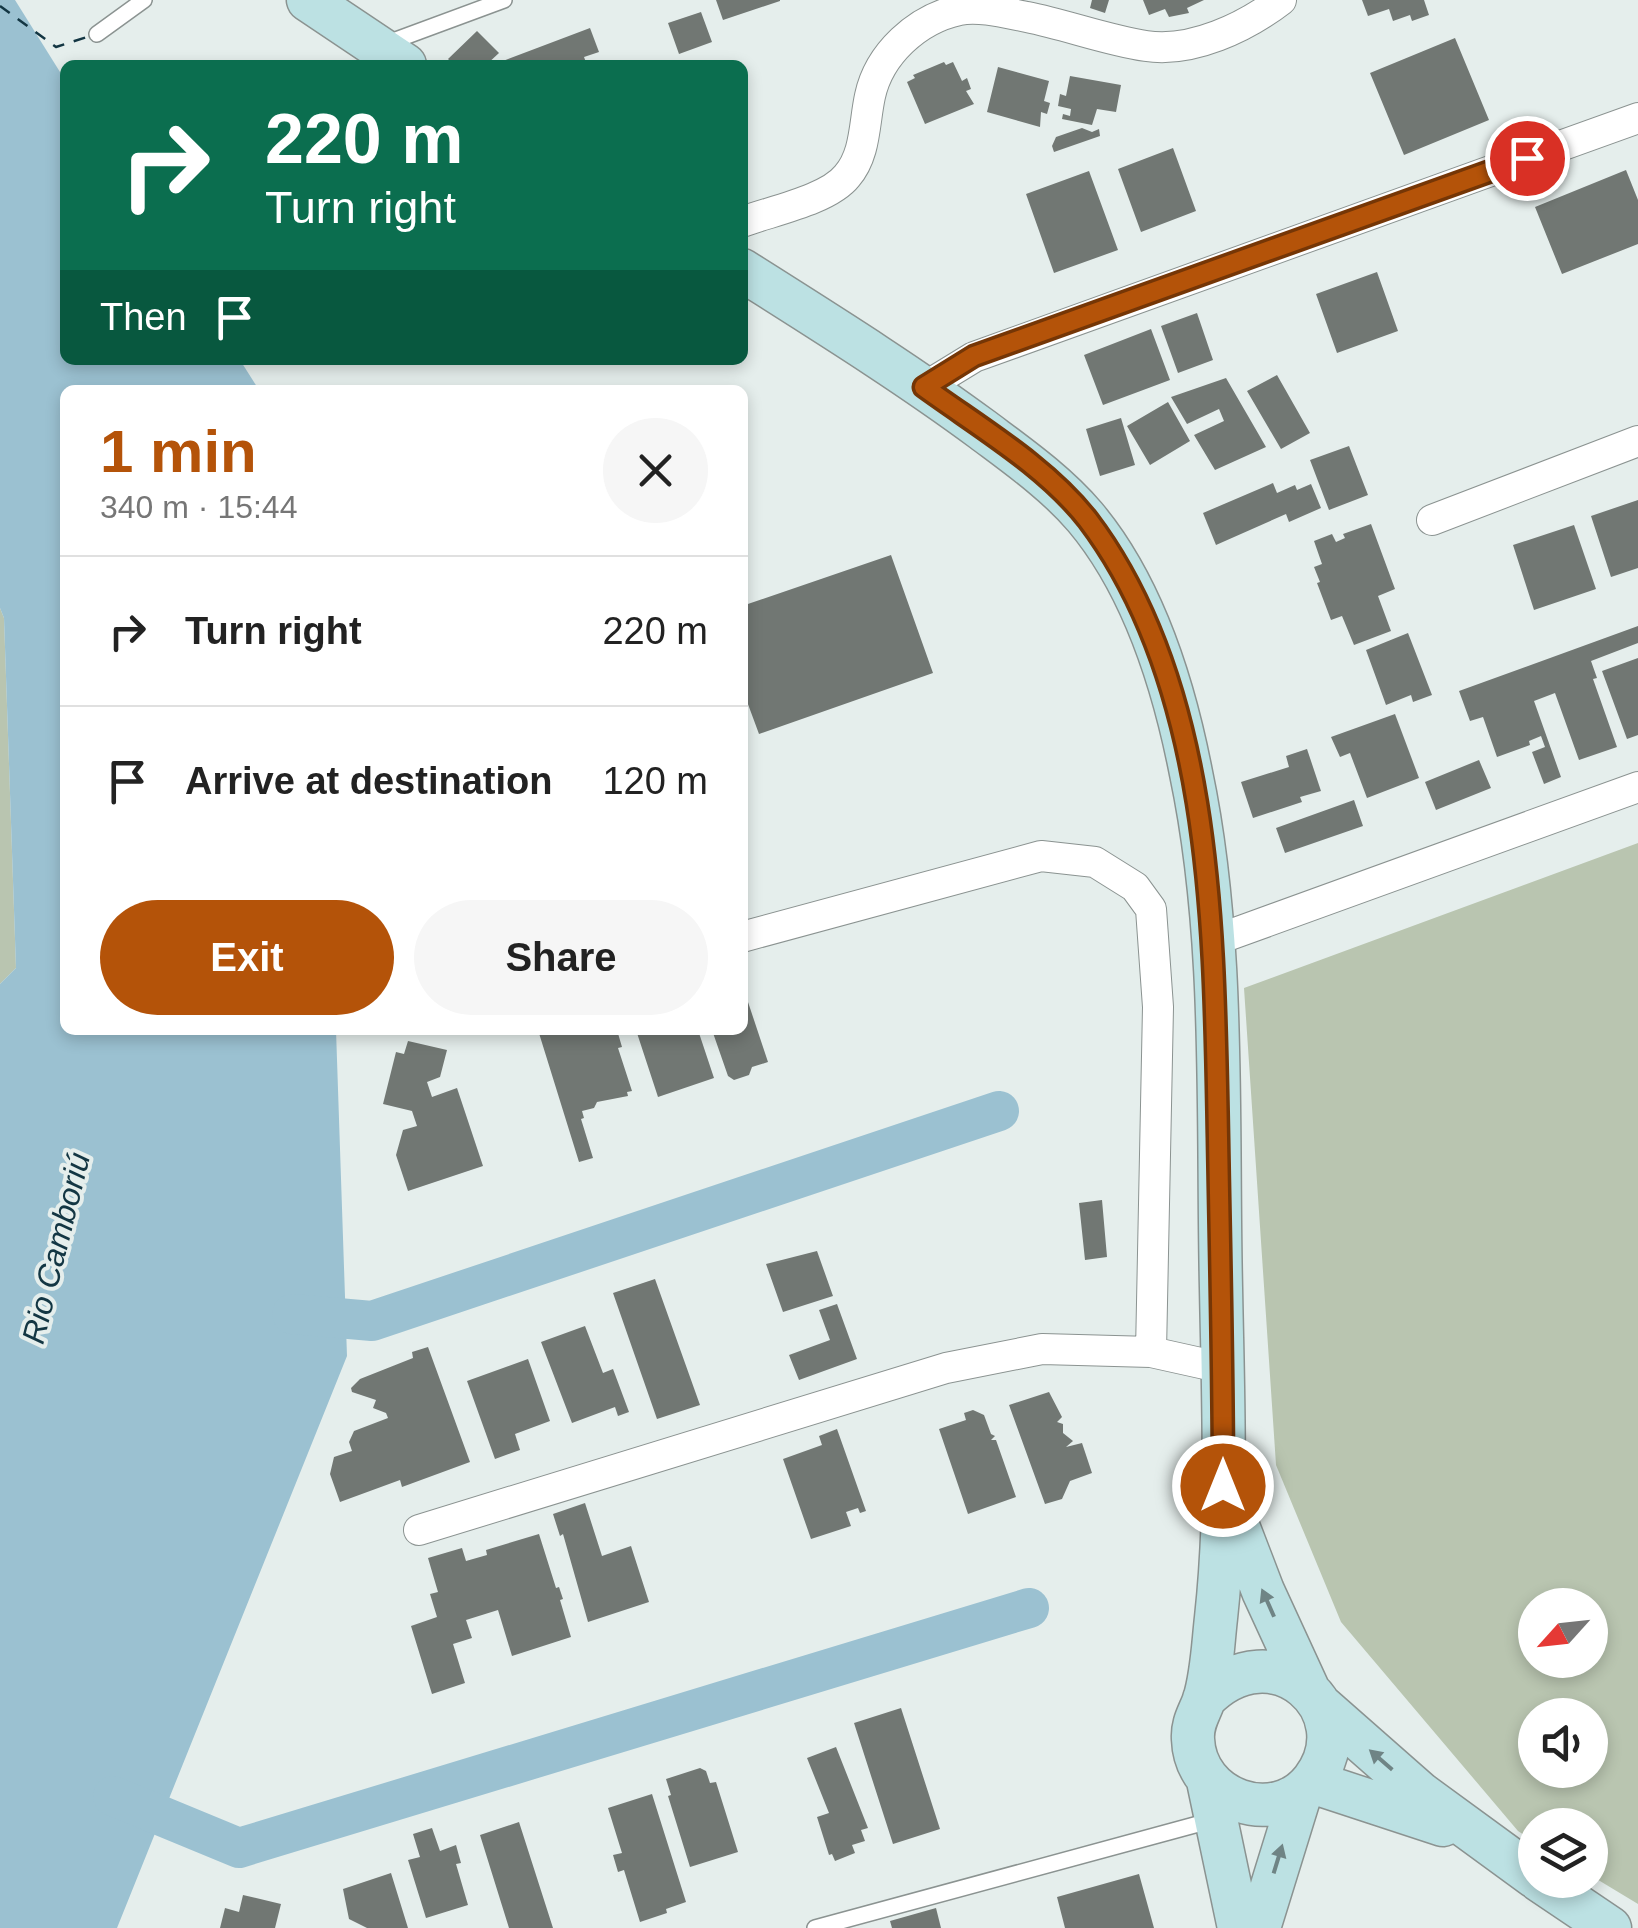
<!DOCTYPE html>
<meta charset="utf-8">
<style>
:root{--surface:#fff;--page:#f6f6f6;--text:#222;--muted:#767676;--line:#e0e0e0;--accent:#b45309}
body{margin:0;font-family:Arial,sans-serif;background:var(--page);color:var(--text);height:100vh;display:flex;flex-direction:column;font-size:38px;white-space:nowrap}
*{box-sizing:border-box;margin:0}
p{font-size:32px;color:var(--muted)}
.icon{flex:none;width:55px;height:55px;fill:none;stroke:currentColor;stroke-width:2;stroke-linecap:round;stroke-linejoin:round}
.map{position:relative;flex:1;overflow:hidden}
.details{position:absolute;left:60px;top:385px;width:688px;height:650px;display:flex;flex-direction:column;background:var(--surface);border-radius:15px;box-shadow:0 5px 15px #0003}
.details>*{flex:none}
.banner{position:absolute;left:60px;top:60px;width:688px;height:305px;border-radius:15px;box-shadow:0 5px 15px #0003;background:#0b6e4f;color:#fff;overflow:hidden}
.needle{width:65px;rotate:243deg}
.buttons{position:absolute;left:1518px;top:1588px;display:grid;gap:20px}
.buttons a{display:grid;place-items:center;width:90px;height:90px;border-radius:50%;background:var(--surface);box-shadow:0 5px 15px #0003;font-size:50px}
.pin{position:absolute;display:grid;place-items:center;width:85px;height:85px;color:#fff;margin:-42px;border:5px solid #fff;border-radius:50%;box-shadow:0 2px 10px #0007}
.me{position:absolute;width:110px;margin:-55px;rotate:0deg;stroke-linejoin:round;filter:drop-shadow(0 0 8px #0008)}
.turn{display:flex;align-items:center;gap:35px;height:210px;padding:0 40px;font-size:45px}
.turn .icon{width:130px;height:130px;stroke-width:2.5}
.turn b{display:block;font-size:70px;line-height:85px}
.then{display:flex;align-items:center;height:95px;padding:0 40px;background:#0003;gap:20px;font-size:38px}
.round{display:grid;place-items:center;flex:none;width:105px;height:105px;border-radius:52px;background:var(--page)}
.head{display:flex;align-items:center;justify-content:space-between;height:170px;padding:0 40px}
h1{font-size:60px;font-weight:700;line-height:75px;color:var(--accent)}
.primary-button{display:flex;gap:20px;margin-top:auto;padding:20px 40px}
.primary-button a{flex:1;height:115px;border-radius:60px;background:var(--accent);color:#fff;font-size:40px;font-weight:700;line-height:115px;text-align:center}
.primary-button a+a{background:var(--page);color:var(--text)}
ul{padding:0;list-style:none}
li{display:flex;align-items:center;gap:30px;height:150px;padding:0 40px;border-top:2px solid var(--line)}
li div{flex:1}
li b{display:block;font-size:38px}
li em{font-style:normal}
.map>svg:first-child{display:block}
.green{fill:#b9c5b0;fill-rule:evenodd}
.water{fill:#9bc1d1}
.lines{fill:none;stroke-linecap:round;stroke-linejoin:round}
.canal{stroke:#9bc1d1;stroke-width:40}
.ferry{stroke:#133643;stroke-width:2.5;stroke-dasharray:12 10;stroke-linecap:butt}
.building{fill:#717773}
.lane-casing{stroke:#8b9391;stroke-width:18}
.street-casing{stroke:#8b9391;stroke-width:32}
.secondary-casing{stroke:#8b9391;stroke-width:45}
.lane{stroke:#fff;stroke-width:15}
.street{stroke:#fff;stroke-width:30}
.secondary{stroke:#bce1e3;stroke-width:42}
.oneway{fill:#6f8485}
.route-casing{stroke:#753606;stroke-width:25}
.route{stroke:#b45309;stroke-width:18}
.labels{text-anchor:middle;stroke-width:8;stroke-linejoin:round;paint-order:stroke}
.water-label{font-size:32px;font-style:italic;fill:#133643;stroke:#e5eeec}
</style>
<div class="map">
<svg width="1638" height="1928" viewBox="0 0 1638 1928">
<rect width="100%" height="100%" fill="#e5eeec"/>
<path class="green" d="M0 608 4 618 16 968 0 984Z
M1638 843V1904L1590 1875V1825H1535V1842L1518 1831 1341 1622 1276 1465 1244 988ZM1535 1605H1590V1660H1535ZM1535 1715H1590V1770H1535Z"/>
<path class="water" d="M0 0H15L65 80V360H240L259 390H65V1030H336L347 1356 117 1928H0V984L16 968 4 618 0 608Z"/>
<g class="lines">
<path class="canal" d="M292 1314 372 1321 999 1111
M113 1796 239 1848 1029 1608"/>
<path class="ferry" d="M0 6 56 47 90 36"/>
</g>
<path class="building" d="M716 0H780V1L723 20Z
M1092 0H1109L1105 13 1090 8Z
M1143 0H1204L1187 8 1189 13 1169 17 1165 9 1149 15Z
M1362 0H1424L1429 15 1412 21 1410 15 1393 21 1389 9 1368 16Z
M701 12 712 42 679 54 668 23Z
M590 28 599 52 584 57 587 65H505L503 61Z
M477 31 499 53 486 65H454L448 59Z
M1455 38 1489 120 1404 155 1370 73Z
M944 62 946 65 953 62 962 81 967 78 971 89 966 91 974 104 925 124 907 82 915 78 913 75Z
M998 67 1049 81 1044 101 1050 103 1047 114 1041 112 1040 127 987 112Z
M1070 76 1121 85 1116 112 1097 109 1092 125 1062 119 1063 114 1070 116 1071 109 1058 106 1060 94 1066 96Z
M1082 128 1092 132 1099 129 1100 136 1054 152 1052 146 1056 137Z
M1173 148 1196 211 1141 232 1118 169Z
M1626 170 1638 200V244L1562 274 1535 207Z
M1089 171 1118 250 1054 273 1026 194Z
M1377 272 1398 331 1337 353 1316 294Z
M1197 313 1213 360 1178 373 1161 326Z
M1151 329 1170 380 1103 405 1084 355Z
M1277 375 1310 433 1281 449 1247 391Z
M1226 378 1266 447 1215 470 1194 435 1224 421 1219 409 1187 424 1171 397Z
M1168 402 1190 441 1150 465 1127 426Z
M1121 418 1135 465 1100 476 1086 429Z
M1349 446 1368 495 1329 510 1310 460Z
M1273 483 1277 493 1295 485 1297 490 1311 484 1321 508 1289 522 1286 514 1216 545 1203 513Z
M1638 500V568L1611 577 1591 516Z
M1371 524 1395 589 1378 596 1391 631 1354 645 1342 616 1331 620 1317 583 1320 582 1314 567 1322 564 1314 541 1332 534 1336 542 1345 538 1343 534Z
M1574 525 1596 589 1534 610 1513 545Z
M891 555 933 673 759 734 742 688V606Z
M1638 626V643L1591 661 1597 678 1593 679 1617 747 1579 760 1555 693 1534 701 1561 777 1544 784 1532 752 1545 747 1541 736 1529 741 1530 745 1497 757 1483 717 1470 721 1459 691Z
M1408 633 1432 695 1413 702 1411 695 1386 705 1366 650Z
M1638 658V735L1627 739 1602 671Z
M1395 714 1419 778 1367 798 1350 753 1340 757 1331 737Z
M1307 749 1321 791 1300 797 1302 802 1253 818 1241 782 1289 767 1286 756Z
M1479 760 1491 788 1436 810 1425 782Z
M1354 800 1363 826 1285 853 1276 828Z
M743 987 768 1062 752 1067 749 1075 734 1080 728 1076 712 1030H742Z
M538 1030H617L622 1047 618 1048 632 1091 627 1092 628 1096 597 1102 594 1108 582 1111 584 1118 581 1119 593 1158 579 1162Z
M636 1030H698L714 1078 658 1097Z
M408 1041 447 1050 440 1077 427 1082 432 1097 457 1088 483 1166 408 1191 396 1155 403 1130 417 1126 412 1111 383 1104 396 1052 404 1054Z
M1102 1200 1107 1257 1085 1260 1079 1203Z
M817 1251 833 1296 783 1312 766 1264Z
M655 1279 700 1405 657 1419 613 1293Z
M837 1304 857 1359 799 1380 789 1355 830 1340 819 1310Z
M585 1326 603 1373 613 1369 629 1412 618 1416 615 1407 572 1423 541 1342Z
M428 1347 470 1462 402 1487 400 1480 340 1502 330 1474 334 1457 352 1451 349 1442 354 1431 388 1418 386 1413 373 1408 376 1400 352 1392 351 1388 360 1379 413 1358 412 1352Z
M528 1359 550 1421 515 1434 520 1450 495 1459 467 1381Z
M1049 1392 1062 1417 1057 1422 1063 1424V1433L1073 1441 1066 1447 1082 1443 1092 1473 1070 1481 1062 1499 1045 1504 1009 1405Z
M973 1410 984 1415 991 1434 995 1436 991 1440H996L1016 1497 968 1514 939 1429 966 1420 964 1413Z
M837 1429 866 1511 860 1513 858 1508 846 1512 851 1526 811 1539 783 1459 822 1445 819 1436Z
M585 1503 602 1556 631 1546 649 1602 588 1622 563 1534 560 1536 553 1514Z
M539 1534 556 1588 559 1587 563 1599 560 1600 571 1637 512 1656 498 1610 466 1620 472 1638 453 1644 465 1683 432 1694 411 1626 437 1617 430 1594 438 1592 428 1558 462 1548 466 1561 487 1555 486 1550Z
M901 1708 940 1829 893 1844 854 1723Z
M836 1747 868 1828 861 1830 865 1841 852 1845 855 1853 835 1861 832 1854 829 1855 817 1817 829 1813 807 1758Z
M700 1768 706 1771 710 1783 716 1782 738 1852 690 1867 668 1796 671 1795 666 1779Z
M652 1794 686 1902 666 1909 667 1913 640 1922 624 1870 618 1872 613 1855 622 1853 608 1808Z
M519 1822 553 1928H509L480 1835Z
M432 1828 440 1851 456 1845 461 1863 456 1864 468 1905 426 1918 408 1860 420 1857 413 1834Z
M391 1873 408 1928H367L349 1919 343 1889Z
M1139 1874 1154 1928H1065L1057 1897Z
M243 1895 281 1904 275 1928H220L225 1908 239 1912Z
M936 1908 941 1928H892L890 1921Z"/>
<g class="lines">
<defs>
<path id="lane" d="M97 34 144 0
M385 44 504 0
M815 1928 1213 1820"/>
<path id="street" d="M742 222C771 211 828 200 847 176 866 154 864 123 870 96 879 54 917 19 959 10 980 6 1006 13 1027 17 1067 25 1106 40 1146 46 1192 53 1246 27 1281 0
M925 387 974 357 1638 118
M1432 520 1638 441
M742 937 1041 856 1095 862 1135 887 1151 909 1158 1007 1151 1352
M1213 941 1638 787
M419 1530 946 1368 1042 1349 1151 1352 1223 1368"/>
<path id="secondary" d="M308 0 405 65
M742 270C824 322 906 373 983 430 1019 457 1056 483 1085 517 1143 586 1174 686 1191 773 1226 939 1217 1118 1221 1288 1223 1398 1228 1509 1216 1618 1213 1644 1212 1675 1204 1700 1199 1714 1192 1723 1193 1739 1195 1800 1275 1829 1313 1780 1365 1712 1274 1627 1204 1699
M1230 1505 1263 1591 1309 1691
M1320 1705 1420 1793 1535 1877
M1208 1781 1239 1928
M1312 1782 1443 1825
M1539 1880 1610 1928
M1259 1928 1301 1792"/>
</defs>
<use href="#lane" class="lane-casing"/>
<use href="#street" class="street-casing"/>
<use href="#secondary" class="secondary-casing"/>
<use href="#lane" class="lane"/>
<use href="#street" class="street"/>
<use href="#secondary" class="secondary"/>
</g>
<defs><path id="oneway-solid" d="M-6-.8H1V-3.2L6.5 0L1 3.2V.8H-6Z" transform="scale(2.5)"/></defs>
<g class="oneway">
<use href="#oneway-solid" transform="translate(1268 1603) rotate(-114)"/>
<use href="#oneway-solid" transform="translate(1381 1760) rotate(-139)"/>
<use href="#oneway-solid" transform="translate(1278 1859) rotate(-73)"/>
</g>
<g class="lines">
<defs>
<path id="route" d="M1223 1486C1223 1370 1220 1254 1218 1138 1214 938 1215 688 1088 520 1046 466 979 427 924 387L974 356 1527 158"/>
</defs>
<use href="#route" class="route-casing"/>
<use href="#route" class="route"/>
</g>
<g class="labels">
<g class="water-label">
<text transform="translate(56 1248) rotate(-76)" y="11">Rio Camboriú</text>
</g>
</g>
</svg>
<div class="buttons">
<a><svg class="needle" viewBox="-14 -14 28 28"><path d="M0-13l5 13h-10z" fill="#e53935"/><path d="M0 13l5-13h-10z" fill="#767676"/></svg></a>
<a><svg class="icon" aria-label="sound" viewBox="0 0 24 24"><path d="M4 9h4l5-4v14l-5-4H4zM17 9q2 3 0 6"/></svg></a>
<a><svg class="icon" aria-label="layers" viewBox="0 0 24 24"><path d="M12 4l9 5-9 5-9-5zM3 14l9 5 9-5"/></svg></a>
</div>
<div class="pin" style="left:1527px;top:158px;background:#d93025"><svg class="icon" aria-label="arrive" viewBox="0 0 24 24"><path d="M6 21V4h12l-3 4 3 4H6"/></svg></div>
<svg class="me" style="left:1223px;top:1486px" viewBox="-20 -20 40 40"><circle r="17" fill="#b45309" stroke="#fff" stroke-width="3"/><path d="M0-11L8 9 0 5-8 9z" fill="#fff"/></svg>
<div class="banner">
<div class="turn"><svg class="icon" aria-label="right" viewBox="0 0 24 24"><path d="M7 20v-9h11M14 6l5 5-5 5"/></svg><div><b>220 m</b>Turn right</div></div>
<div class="then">Then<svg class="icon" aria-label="arrive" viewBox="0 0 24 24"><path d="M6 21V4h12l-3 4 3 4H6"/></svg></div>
</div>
<section class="details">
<div class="head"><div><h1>1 min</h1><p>340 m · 15:44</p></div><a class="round"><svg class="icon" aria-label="close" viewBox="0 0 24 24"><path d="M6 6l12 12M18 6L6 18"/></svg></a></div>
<ul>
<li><svg class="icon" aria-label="right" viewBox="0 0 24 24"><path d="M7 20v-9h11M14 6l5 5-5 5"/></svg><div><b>Turn right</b></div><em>220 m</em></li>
<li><svg class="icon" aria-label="arrive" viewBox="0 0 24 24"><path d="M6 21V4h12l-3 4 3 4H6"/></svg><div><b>Arrive at destination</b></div><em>120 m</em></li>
</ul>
<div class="primary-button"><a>Exit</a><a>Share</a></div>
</section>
</div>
